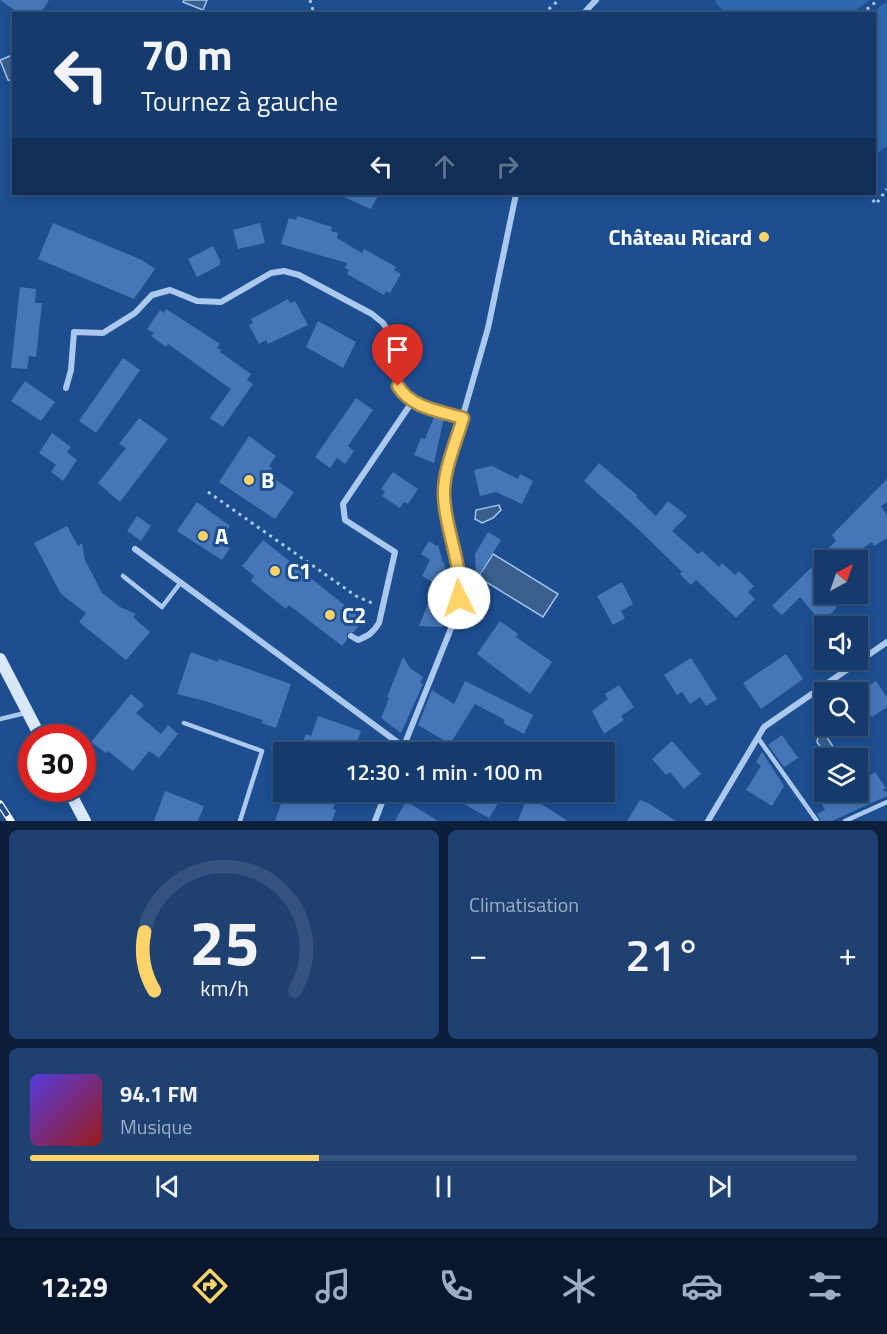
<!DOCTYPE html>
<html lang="fr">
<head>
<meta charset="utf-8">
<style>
	:root { --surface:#153a6c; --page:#1e4172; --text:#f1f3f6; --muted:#9dadc2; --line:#34547f; --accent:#fed36a }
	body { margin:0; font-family:"Titillium Web",sans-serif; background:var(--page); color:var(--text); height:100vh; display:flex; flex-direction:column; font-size:22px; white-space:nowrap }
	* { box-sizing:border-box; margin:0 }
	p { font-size:20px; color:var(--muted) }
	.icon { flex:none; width:33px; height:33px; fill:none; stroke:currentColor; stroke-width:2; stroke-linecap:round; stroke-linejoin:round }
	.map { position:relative; height:821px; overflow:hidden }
	.details { display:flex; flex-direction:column; gap:9px; padding:9px; background:#0c203b; flex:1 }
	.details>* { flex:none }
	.hud { position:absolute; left:12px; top:12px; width:864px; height:183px; border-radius:0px; box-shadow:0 3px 9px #0003,0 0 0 2px var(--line); background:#153a6c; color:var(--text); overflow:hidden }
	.needle { width:39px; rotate:40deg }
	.controls { position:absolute; left:814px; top:550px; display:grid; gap:12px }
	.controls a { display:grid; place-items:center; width:54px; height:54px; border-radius:0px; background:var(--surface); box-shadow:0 3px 9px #0003,0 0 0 2px var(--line); font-size:30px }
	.speed { position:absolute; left:18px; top:724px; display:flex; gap:12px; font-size:30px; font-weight:700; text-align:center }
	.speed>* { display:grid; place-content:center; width:78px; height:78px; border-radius:50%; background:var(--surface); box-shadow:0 3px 9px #0003,0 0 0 2px var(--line); line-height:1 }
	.speed .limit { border:9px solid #d22; background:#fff; color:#111 }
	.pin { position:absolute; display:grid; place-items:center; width:51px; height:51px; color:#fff; margin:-62px -26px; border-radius:50% 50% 50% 0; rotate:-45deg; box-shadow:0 0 6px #0007 }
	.pin .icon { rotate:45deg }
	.me { position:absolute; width:66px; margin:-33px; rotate:356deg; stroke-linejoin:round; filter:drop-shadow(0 0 4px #0008) }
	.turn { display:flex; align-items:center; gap:21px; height:126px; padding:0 30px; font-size:27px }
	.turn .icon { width:78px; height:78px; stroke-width:2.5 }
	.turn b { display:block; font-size:42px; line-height:51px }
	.lanes { display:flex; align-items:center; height:57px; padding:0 30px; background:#0003; justify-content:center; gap:30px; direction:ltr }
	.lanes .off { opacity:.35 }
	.big { font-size:45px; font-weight:600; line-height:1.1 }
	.details .widget { flex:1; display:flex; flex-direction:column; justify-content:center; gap:9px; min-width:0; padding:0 21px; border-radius:9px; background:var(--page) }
	.details .dial { align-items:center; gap:0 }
	.dial svg { height:156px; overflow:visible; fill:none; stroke:var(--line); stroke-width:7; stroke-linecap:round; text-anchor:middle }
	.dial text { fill:var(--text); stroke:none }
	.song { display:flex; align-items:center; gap:18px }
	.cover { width:72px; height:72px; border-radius:9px; background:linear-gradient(135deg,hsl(250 70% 55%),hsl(0 70% 35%)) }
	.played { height:6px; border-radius:3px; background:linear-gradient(90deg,var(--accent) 35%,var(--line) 35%) }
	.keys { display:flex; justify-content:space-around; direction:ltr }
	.heat { display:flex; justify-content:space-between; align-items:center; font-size:33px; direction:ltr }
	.details .tiles { flex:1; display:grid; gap:9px; grid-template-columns:1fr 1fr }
	.widget:last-child { grid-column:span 2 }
	.trip { position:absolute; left:273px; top:742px; width:342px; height:60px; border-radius:0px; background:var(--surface); box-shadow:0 3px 9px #0003,0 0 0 2px var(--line); font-weight:600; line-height:60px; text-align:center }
	.tabs { display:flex; height:96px; justify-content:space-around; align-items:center; background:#08172b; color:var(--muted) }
	.tabs .icon { width:42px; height:42px }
	.tabs .current { color:var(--accent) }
	.tabs b { font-size:27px; color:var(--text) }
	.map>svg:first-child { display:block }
</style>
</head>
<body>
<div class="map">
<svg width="887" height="821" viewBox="0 0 887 821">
	<rect width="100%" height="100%" fill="#1c4e90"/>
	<g fill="#3068ad">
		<path d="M715,0h155l-18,13h-127l-9,-10z"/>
		<path d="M887,1v144l-12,11 -1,-142 -2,-1z"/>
	</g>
	<g fill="#3a5f8e" stroke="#9fc4ef" stroke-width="1.5">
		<path d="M184,0h23l-4,10 -20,-8z"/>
		<path d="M10,56l3,7v18l-5,-1 -8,-20z"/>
		<path d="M499,505l2,5 -8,8 -11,5 -7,-4 1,-9z"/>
		<path d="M493,554l65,40 -15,23 -65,-40z"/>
		<path d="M821,735l5,1 10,15v3l-6,3h-2l-11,-15 1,-5z"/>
	</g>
	<g fill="#4577b7">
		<path d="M0,0h49l-9,14h-20z"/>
		<path d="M337,194h42l-8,15z"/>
		<path d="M297,216l35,11 -1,4 7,2 -1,5 25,15 2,-4 32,18 -2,3 7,4 -11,19 -4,-2 -2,4 -37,-21 2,-4 -4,-2 2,-5 -66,-19 8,-26 7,2z"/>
		<path d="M53,223l89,37 13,9 -21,30 -96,-40z"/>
		<path d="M260,223l5,20 -27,6 -5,-19z"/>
		<path d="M213,246l7,14v5l-23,12 -9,-18z"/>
		<path d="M20,287l16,2 -1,14h7l-6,54 -7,-1 -2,13 -16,-1z"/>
		<path d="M288,299l2,4 5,-2 13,24 -40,19 -2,-4 -7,4 -10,-19 4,-2 -2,-4z"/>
		<path d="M166,309l54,35 -3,4 4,2 -1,2 31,22 -4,6 6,4 -30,43 -13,-9 21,-29 -63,-45 -2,3 -15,-11 3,-3 -7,-4 13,-19 4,3z"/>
		<path d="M318,321l38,21 -13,26 -37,-21z"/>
		<path d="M123,358l17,12 -44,63 -17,-12z"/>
		<path d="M25,381l30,21 -14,19 -30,-20z"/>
		<path d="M356,398l17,12 -25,36 6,5 -9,13 -8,-6 -7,10 -15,-11z"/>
		<path d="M435,415l9,3 -10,45 -20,-8 7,-17 4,1z"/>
		<path d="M139,418l29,21 -48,63 -22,-19 28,-35 -7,-4z"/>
		<path d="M52,433l19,14 -4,5 10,8 -14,21 -12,-9 5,-7 -17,-12z"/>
		<path d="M249,436l27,20 -7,10 3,2 -2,3 5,4 -2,3 21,14 -19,27 -56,-37z"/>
		<path d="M599,463l38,32 -1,2 20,19 12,-15 19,15 -15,15 26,23 4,-3 17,16 3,-4 13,12 4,-4 15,15 -6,6 7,7 -19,19 -40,-38 -5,5 -11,-11 2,-2 -45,-44 -53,-47z"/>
		<path d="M492,466l26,13 2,-5 13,7 -11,23 -26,-12 -16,4 -6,-26z"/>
		<path d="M393,472l25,17 -10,15 -4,-2 -4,6 -18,-12 3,-4 -4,-3z"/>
		<path d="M887,479v23l-6,4 6,9v23l-13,8 -2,-4 -28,19h-19v19l-4,3 4,6v5h3l9,14 -16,14 -21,-25 -18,18 -10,-9 46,-45h-3l21,-20 -4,-6z"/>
		<path d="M197,502l33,24 -11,15 11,7 -8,12 -45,-29z"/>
		<path d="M137,516l14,10 -10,15 -14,-10z"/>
		<path d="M67,526l11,20 4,-3 3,17 17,33 18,14 16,7 -3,3 17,15 -24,28 -47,-38 7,-9 -25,-19 -27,-51z"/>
		<path d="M488,532l13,8 -25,40 -1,-26z"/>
		<path d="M263,540l100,80 -9,12 -7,1v7l-5,6 -53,-41 -3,4 -35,-28 3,-5 -12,-10z"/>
		<path d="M429,541l8,5 1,-2 5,20 1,-3 4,33 -2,25 -4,8 -23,-1 17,-42 -14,-8 8,-16 -9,-6z"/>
		<path d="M622,582l11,22 -12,7 4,7 -12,7 -16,-29z"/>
		<path d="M500,621l18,13 -2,3 36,25 -22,32 -53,-40z"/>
		<path d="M191,652l27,10 1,-3 72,25 -15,44 -14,-5 1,-3 -58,-19 -28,-7z"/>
		<path d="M786,654l17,25 -42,30 -18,-26z"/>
		<path d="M403,657l7,11 13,9 -3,6 3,1 -22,49 -20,-15 8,-20 -2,-1z"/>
		<path d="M691,658l26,41 -11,7 -6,-9 -10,7 -8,-12 -5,3 -13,-20z"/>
		<path d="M465,681l68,34 -9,19 -21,-11 2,-3 -30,-16 -25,40 -32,-19 14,-35 22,14z"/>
		<path d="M876,681l11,16v10l-15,10 -14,-18v-6z"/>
		<path d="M619,685l15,22 -13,9 3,4 -20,14 -12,-23 16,-12 -3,-5z"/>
		<path d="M131,694l13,11 -8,8 25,21 7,-9 10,9 -19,24 -10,-7 -16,20 -25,-20 -2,2 -15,-11z"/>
		<path d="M318,716l43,15 -8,22h-54l7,-19 5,2z"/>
		<path d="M782,735l16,23 -14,9 -16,-22z"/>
		<path d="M672,741l29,33 -17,15 -14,-17 -4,3 -14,-16z"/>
		<path d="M762,752l22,34 -12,20 -26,-16 15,-24 -5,-4z"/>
		<path d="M875,772l11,16 -4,2 5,2v4l-55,25h-11l-4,-7 8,-4 -4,-7 15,-11h22v-9z"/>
		<path d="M165,791l39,15 -6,15h-44z"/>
		<path d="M291,792h48l-6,17 3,1 -4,11h-57l8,-23 5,2z"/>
		<path d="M471,792h34l-16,26 -25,-14z"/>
		<path d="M529,792h19l-7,12 27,17h-50z"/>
		<path d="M640,800l8,3 28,18h-49z"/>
		<path d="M406,801l32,20h-43z"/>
	</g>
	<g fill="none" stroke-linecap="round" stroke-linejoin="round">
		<g stroke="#abc9ee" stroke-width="3" stroke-dasharray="3 4.5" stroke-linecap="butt">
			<path d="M310,0l4,14"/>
			<path d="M543,14l16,-14"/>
			<path d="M861,14l17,-14"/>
			<path d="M868,194l8,10 11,-15"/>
			<path d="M208,492l148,104 16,7"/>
		</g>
		<g stroke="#abc9ee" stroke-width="4.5">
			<path d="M123,576l39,31 19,-25"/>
			<path d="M0,719l25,-6"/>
			<path d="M184,723l78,28 -22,70"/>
			<path d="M758,738l59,83"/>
			<path d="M845,821l42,-19"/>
		</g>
		<g stroke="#abc9ee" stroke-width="6">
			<path d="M583,14l13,-14"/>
			<path d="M66,388l5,-18 3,-38 29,1 32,-20 17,-18 18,-5 27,11 24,1 50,-29 13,-2 15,4 73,39 11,9 6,9 9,54 6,10 8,6 51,16"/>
			<path d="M135,549l269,198"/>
			<path d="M351,636l7,4c10,-4 15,-7 21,-17l16,-71 -50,-32 -2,-16 69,-102"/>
			<path d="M401,753l57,-142 3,-26 -15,-63 -3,-28 6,-30 39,-136 28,-134"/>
			<path d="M375,821l11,-29"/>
			<path d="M708,821l56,-94 123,-85"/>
		</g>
		<g stroke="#d8e7fa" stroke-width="12">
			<path d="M0,659l41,79"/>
			<path d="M68,789l17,32"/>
		</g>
		<defs>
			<path id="rail" d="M0,804l11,17"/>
		</defs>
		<use href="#rail" stroke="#fff" stroke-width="7"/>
		<use href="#rail" stroke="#1c4e90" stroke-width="4.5" stroke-dasharray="14" stroke-linecap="butt"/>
	</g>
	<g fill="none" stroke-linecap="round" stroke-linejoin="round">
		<defs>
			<path id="route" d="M398,386c13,22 42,25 65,32 -7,24 -20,53 -19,78 1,34 19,68 15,102"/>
		</defs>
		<use href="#route" stroke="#a58945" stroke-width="15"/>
		<use href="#route" stroke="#fed36a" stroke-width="10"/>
	</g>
	<g fill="#fed36a" stroke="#1c4e90" stroke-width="2">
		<circle cx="764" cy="237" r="6"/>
		<circle cx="249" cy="480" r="6"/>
		<circle cx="203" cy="536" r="6"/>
		<circle cx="275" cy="571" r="6"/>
		<circle cx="330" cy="615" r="6"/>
	</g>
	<g text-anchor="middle" stroke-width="6" stroke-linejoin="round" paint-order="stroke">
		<g font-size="22" font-weight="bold" fill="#fff" stroke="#1c4e90" text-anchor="start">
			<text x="752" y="245" text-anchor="end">Château Ricard</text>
			<text x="261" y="488">B</text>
			<text x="215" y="544">A</text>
			<text x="287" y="579">C1</text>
			<text x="342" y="623">C2</text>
		</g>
	</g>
</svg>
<div class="controls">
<a><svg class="needle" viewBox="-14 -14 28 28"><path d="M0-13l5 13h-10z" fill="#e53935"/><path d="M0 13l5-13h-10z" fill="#9dadc2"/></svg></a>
<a><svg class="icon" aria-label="sound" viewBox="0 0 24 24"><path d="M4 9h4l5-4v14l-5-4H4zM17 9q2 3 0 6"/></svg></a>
<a><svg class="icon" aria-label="search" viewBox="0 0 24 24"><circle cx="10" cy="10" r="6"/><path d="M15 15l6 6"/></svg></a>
<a><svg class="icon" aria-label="layers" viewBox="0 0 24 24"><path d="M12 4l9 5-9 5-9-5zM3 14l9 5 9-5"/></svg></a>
</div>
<div class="speed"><div class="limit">30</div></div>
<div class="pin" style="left:398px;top:386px;background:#d93025"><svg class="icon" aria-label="arrive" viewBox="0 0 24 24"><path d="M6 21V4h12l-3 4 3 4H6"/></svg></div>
<svg class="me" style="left:459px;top:598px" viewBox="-20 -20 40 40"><circle r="19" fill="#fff"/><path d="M0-13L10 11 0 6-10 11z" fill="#fed36a"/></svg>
<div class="trip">12:30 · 1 min · 100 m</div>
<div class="hud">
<div class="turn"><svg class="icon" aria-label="left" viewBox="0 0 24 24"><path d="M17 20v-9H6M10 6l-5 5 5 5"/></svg><div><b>70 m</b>Tournez à gauche</div></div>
<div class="lanes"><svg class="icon" aria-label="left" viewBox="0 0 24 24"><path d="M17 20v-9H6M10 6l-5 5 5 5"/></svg><svg class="icon off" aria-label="ahead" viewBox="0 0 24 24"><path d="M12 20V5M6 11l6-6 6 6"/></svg><svg class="icon off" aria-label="right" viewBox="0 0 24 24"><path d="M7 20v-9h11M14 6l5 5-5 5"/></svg></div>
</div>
</div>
<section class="details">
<div class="tiles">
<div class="widget dial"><svg viewBox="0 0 100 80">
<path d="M14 69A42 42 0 1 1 86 69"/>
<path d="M14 69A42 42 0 0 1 9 39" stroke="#fed36a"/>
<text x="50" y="56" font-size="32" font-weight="700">25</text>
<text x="50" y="72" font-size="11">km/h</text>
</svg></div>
<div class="widget"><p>Climatisation</p>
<div class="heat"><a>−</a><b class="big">21°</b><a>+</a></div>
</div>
<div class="widget">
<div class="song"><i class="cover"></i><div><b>94.1 FM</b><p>Musique</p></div></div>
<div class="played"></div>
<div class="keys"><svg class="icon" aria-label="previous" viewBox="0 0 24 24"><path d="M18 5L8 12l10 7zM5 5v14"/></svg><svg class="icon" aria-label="pause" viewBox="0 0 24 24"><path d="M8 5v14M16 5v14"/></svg><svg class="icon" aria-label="next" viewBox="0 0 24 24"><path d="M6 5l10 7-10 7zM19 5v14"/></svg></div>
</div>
</div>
</section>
<nav class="tabs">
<b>12:29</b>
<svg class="icon current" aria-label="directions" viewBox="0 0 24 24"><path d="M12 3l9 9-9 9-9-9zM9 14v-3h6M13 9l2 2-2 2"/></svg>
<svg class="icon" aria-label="music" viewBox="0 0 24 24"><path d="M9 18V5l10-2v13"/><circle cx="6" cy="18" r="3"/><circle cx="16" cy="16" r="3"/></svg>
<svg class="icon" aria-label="phone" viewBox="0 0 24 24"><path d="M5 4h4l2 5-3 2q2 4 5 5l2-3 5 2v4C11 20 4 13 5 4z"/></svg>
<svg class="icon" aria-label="climate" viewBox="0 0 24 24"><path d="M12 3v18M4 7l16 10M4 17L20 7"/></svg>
<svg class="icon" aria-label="car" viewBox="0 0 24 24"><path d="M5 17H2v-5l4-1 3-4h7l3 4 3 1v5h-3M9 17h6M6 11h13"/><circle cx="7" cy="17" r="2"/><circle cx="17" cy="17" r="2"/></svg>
<svg class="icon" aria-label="filters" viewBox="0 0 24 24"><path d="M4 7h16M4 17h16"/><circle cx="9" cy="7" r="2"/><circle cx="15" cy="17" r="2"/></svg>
</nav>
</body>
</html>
